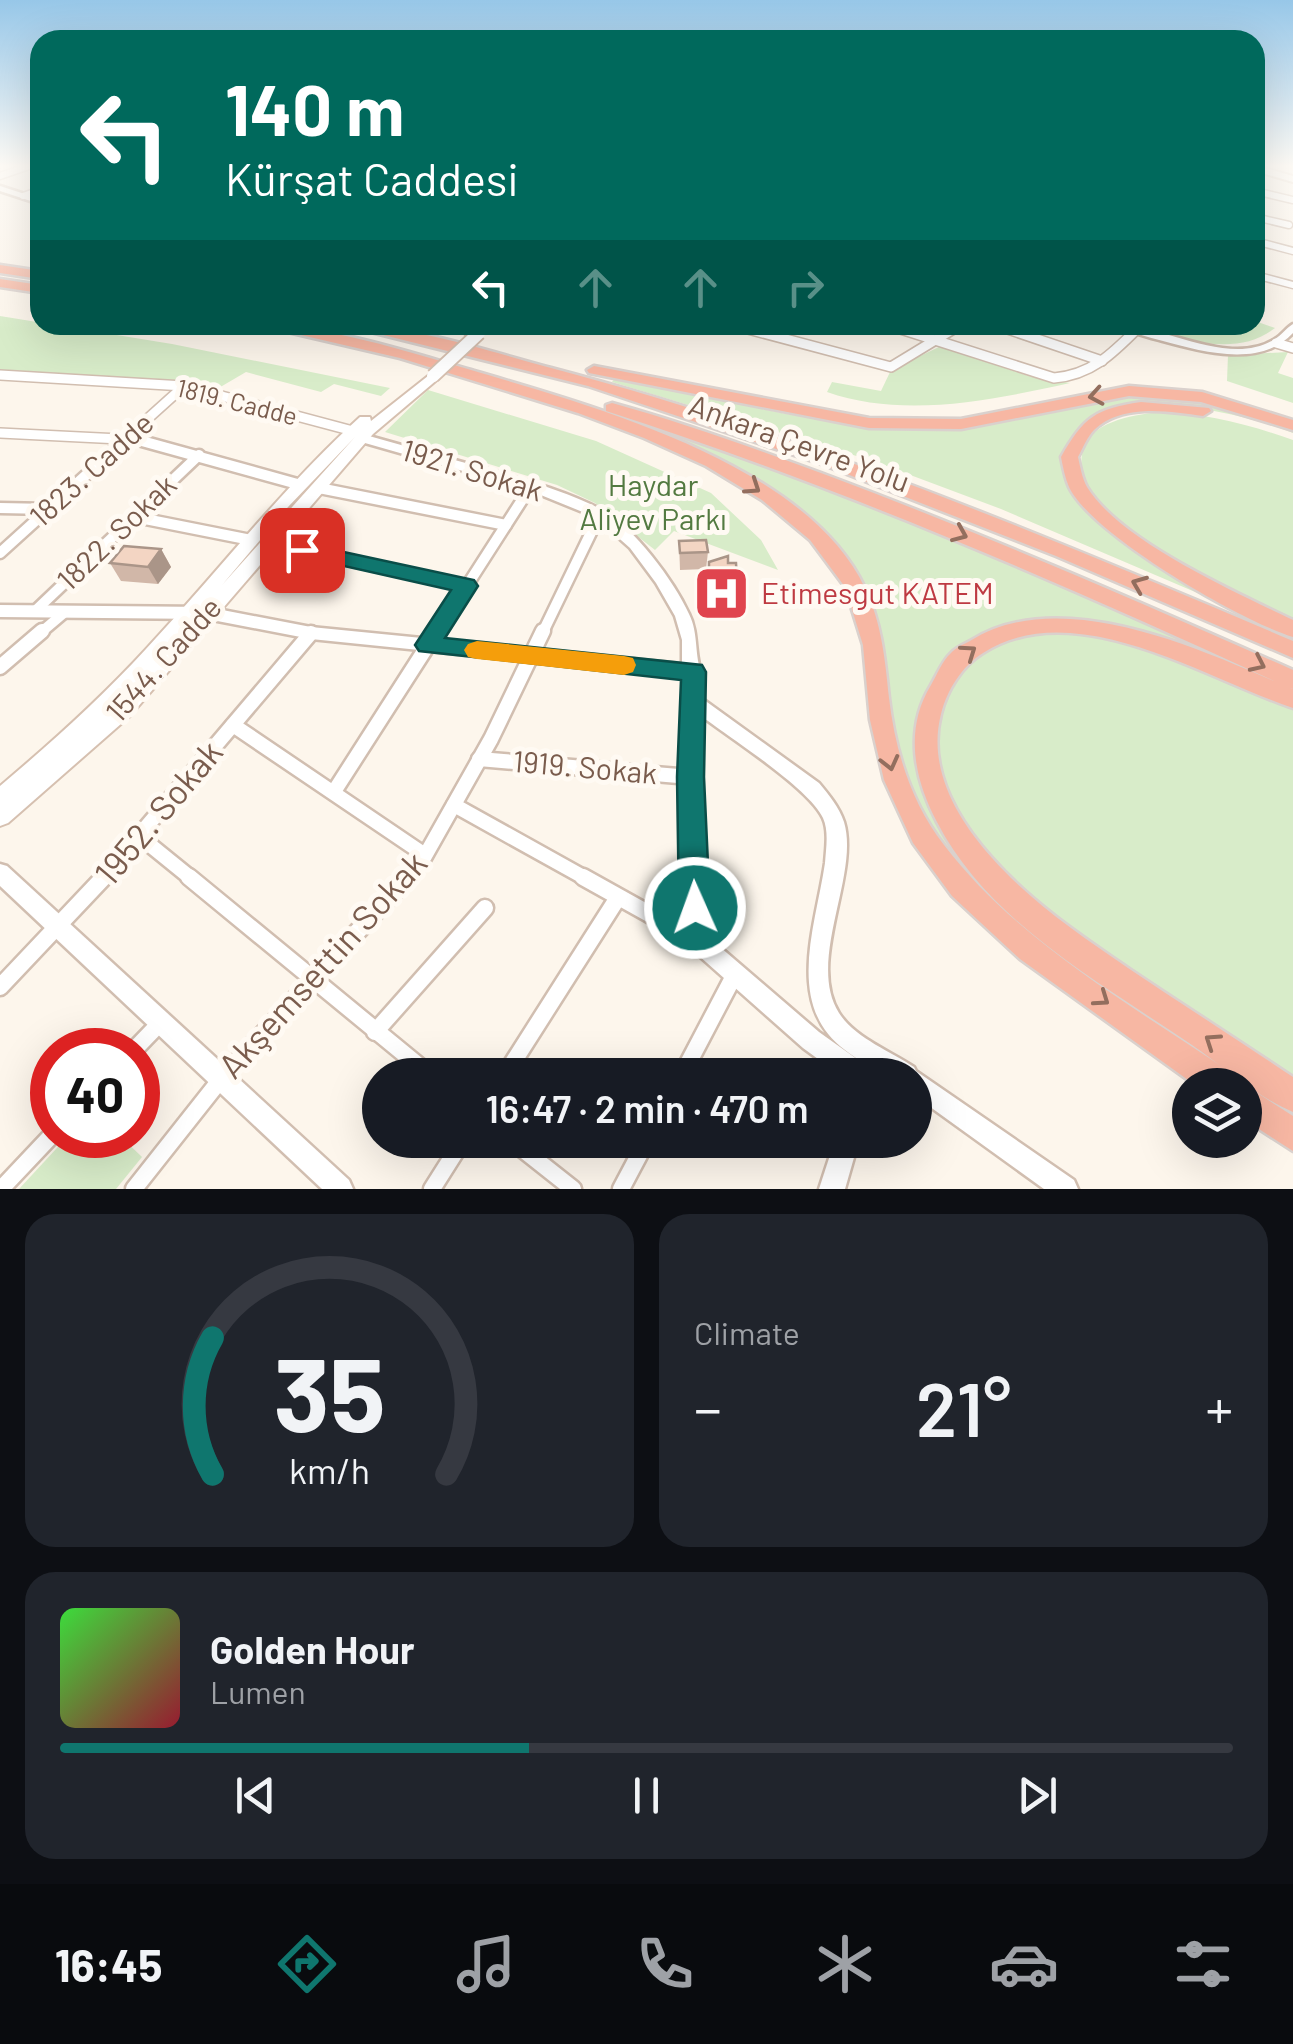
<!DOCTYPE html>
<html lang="en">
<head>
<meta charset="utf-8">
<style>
	:root { --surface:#171b24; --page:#20242c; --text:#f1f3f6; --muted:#9ea1a6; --line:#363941; --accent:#0f766e }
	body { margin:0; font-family:Barlow,sans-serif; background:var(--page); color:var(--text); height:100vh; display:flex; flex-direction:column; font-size:38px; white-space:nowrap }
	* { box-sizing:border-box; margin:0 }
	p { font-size:32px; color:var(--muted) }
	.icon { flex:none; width:55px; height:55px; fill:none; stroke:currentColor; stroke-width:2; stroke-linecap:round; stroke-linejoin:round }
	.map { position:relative; height:1189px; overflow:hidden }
	.details { display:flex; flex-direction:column; gap:25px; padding:25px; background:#0d0f14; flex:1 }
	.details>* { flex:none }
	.guide { position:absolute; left:30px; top:30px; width:1235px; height:305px; border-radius:30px; box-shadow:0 10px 40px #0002; background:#00695c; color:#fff; overflow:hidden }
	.tools { position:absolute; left:1172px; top:1068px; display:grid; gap:20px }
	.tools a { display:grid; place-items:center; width:90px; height:90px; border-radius:50%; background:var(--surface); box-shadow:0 10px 40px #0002; font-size:50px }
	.speed { position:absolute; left:30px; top:1028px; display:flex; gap:20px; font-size:50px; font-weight:700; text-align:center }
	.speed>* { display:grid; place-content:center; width:130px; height:130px; border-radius:50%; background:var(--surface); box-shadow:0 10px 40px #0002; line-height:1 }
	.speed .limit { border:15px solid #d22; background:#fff; color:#111 }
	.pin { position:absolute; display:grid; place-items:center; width:85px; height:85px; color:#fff; margin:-42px; border-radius:20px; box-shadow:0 5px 15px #0006 }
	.me { position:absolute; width:110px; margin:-55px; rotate:358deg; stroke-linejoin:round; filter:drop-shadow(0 0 8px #0008) }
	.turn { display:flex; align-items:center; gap:35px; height:210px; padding:0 30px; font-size:45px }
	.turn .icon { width:130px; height:130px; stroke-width:2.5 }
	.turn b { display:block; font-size:70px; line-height:85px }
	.lanes { display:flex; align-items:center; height:95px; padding:0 30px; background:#0003; justify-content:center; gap:50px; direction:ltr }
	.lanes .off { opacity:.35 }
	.big { font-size:75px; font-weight:600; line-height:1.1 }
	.details .tile { flex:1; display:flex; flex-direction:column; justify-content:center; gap:15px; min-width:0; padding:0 35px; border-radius:30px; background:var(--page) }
	.details .dial { align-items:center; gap:0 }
	.dial svg { height:260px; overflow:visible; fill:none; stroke:var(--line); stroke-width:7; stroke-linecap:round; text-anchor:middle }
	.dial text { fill:var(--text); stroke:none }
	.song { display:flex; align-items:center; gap:30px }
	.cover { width:120px; height:120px; border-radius:15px; background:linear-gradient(135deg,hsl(120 70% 55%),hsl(350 70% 35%)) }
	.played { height:10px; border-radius:5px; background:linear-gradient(90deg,var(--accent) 40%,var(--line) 40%) }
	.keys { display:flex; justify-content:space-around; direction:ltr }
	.heat { display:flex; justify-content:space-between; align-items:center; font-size:55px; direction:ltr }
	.details .tiles { flex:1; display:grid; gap:25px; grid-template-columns:1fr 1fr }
	.tile:last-child { grid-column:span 2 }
	.trip { position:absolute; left:362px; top:1058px; width:570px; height:100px; border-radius:50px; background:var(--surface); box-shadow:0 10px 40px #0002; font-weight:600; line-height:100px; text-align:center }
	.dock { display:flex; height:160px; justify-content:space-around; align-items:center; background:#090b0e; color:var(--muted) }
	.dock .icon { width:70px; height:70px }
	.dock .on { color:var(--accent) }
	.dock b { font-size:45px; color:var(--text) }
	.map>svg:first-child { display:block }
</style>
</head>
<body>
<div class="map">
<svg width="1293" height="1189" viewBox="0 0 1293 1189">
	<rect width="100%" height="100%" fill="#fdf6ec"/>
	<g fill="#d8ecc9">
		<path d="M0,316l172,28 218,44 -9,8 -47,-12 -13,8 -75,-20 -29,17 -60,-10 -157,-7z"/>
		<path d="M1255,321l20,7c-37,29 -87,13 -129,0l4,-3h105z"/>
		<path d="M941,346l87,30 42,7c-77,17 -166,36 -243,9l5,-10 49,9 10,-21z"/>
		<path d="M1288,352l-10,21 15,5v25l-66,-22 1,-26z"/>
		<path d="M616,377c109,22 221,56 333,52 62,-2 118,-26 180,-35 53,-8 113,19 164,32v7c-53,-20 -189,-56 -224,9 -10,19 -5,40 8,57 43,55 120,85 179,119l-255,-109 -128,-48 -261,-79z"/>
		<path d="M428,390l168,51 115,52 50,47 17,30 -104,-39 -19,19 -60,-47 -38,-18 -172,-53z"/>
		<path d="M1158,412c47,1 90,12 135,28v183c-54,-28 -224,-96 -211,-169 6,-33 49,-38 76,-42z"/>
		<path d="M626,416l257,89 315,138 -5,6 -96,-26 -34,-4 -34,4 -42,13 -68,79 41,128 333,259v23l-48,-40h-10l-213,-152 -82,-85 -33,-50 -32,-171 -87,-121 -166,-85z"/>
		<path d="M1088,629l205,73v384c-54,-38 -108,-76 -163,-114 -55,-39 -115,-78 -157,-132 -29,-38 -49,-98 -28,-144 27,-57 88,-63 143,-67z"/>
		<path d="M69,1135h50l23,22 -26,32h-97z"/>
	</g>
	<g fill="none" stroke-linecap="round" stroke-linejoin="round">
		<defs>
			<g id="minor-far4">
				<path d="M0,176l32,-11"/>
				<path d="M1255,191l38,9"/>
				<path d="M23,196l17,-6"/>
				<path d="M1255,217l34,8"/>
				<path d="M1255,241l38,10"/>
				<path d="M1255,275l38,10"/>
			</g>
			<g id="minor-far3">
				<path d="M733,325l158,42 69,-42"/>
				<path d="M888,325l166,53c39,-3 61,-27 87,-53"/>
				<path d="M996,325l106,36"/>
				<path d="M1276,343l17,5"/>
				<path d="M0,375l184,11 169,45"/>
				<path d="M0,433l140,7"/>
				<path d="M124,440l60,-54"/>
			</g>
			<g id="minor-far2">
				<path d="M131,438l170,47"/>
				<path d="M319,488l187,37"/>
				<path d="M0,508l49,1"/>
				<path d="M135,517l116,23"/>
				<path d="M270,543l196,43"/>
				<path d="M0,553l127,-115"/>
				<path d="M35,611l164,-156"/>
				<path d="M39,634l26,-22"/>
				<path d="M436,634l95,-148"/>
				<path d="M542,634l58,-120"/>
			</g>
			<g id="minor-far1">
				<path d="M0,667l42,-36"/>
				<path d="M233,725l192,130"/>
				<path d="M479,759l211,18"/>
				<path d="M335,790l102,-159"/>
				<path d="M454,805l133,74"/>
				<path d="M139,836l53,43"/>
				<path d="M102,879l209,-246"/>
				<path d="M406,879l15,-16 70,-124 52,-108"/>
			</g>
			<g id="minor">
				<path d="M189,877l241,198"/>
				<path d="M583,877l113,63"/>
				<path d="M0,987l104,-110"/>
				<path d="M375,1032l110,-124"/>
				<path d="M134,1050l27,-28"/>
				<path d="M505,1075l112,-176"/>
				<path d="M682,1075l53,-101"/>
				<path d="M511,1140l62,49"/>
				<path d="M1,1189l51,-54"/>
				<path d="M134,1189l87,-110 187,-202"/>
				<path d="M432,1189l31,-49"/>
				<path d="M621,1189l26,-49"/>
			</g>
			<g id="tertiary">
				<path d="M0,186l40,13v5l-40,-13z"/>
				<path d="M1293,324v9c-32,35 -90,19 -130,8 -15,-4 -32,-8 -45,-16 46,0 112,43 157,14 7,-4 11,-11 18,-15z"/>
				<path d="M362,434c39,11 78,22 118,33 41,12 84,23 122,43 32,17 72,71 87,104 10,19 5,45 13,58l-3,5 1,20 119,86c10,12 20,24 25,39 16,53 -38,139 -5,191 16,25 51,38 75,54l2,4 158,109 4,9h-34l-129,-93v-21c-9,0 -22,2 -31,-1 -13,-4 -28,-16 -39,-24 -61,-45 -29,-125 -20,-187 1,-14 4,-32 -2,-45 -14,-30 -93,-80 -123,-103l6,220 113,97 49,35 4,8h-32l-37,-27 -114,-101 -3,-7 -3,-263 -372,-38 -104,-20 -207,-2v-12l207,2 104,20 371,37v-24l-7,-24 -19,-33 -26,-35 -35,-31 -69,-28 -168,-48v-6z"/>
				<path d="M0,864l7,2 342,314 4,9h-31l-322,-303z"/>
				<path d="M835,1140h24l-14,49h-26z"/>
			</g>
			<g id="secondary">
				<path d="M1255,165l38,11v6l-38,-11z"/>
				<path d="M467,325h13l-13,10 -6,-4z"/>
				<path d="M433,372l5,1v6l-65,55 -243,282 -122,107 -8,3v-40c51,-43 101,-88 146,-137 72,-77 136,-161 214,-232h10l1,4zM355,437l-133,148 66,-78z"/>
			</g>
			<g id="motorway">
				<path d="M0,265l40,6v8l-40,-6z"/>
				<path d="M0,279l40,6v8l-40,-6z"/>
				<path d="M258,325c69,0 147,26 213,45 122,36 336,94 394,218 17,36 20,72 24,110 6,52 22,105 55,147 75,98 189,161 289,229l5,11h-43l-175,-126 -68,-63 -39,-53 -29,-63 -14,-60 -7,-75 -18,-58 -35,-47 -48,-40 -56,-34 -62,-28 -66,-25 -178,-55z"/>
				<path d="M343,325c69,0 141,25 208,43 255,67 500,170 742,273v17l-237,-102 -232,-91 -236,-79z"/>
				<path d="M594,366l275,52 92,1 168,-33 73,6 91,28v10l-92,-28 -72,-6 -168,33 -92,-1 -280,-55 -2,-3z"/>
				<path d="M1141,402l68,6 2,3 -8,5c-34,-5 -81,-13 -109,14 -7,7 -11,18 -16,27 2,9 4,21 9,30 33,54 148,105 206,133v17c-52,-16 -201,-102 -224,-150 -4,-9 -6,-20 -8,-30 23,-40 34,-48 80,-55z"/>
				<path d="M612,403c73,20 146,47 217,73 157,59 311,126 464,194v19l-5,-2 5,2v19c-89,-30 -219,-114 -310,-55 -21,13 -36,37 -42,61 -14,54 16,105 51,144 39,44 88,77 136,110 55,37 110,72 165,109v35c-36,-15 -69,-45 -101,-67 -91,-62 -203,-122 -255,-223 -23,-43 -33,-93 -6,-137 6,-10 11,-24 20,-32 4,-5 13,-9 19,-12 86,-55 219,3 304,40 -219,-101 -438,-196 -668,-270v-6z"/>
				<path d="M1245,1085l48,31v35l-48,-31z"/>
			</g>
		</defs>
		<use href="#minor-far4" stroke="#d1beb0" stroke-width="9"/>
		<use href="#minor-far3" stroke="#d1beb0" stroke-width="12"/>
		<use href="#minor-far2" stroke="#d1beb0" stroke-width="15"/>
		<use href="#minor-far1" stroke="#d1beb0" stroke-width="19"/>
		<use href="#minor" stroke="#d1beb0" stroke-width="21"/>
		<use href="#tertiary" stroke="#d1beb0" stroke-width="5"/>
		<use href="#secondary" stroke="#d6c0b0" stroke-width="4"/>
		<use href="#motorway" stroke="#dad1cd" stroke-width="5"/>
		<use href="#minor-far4" stroke="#fff" stroke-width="6"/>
		<use href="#minor-far3" stroke="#fff" stroke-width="9"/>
		<use href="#minor-far2" stroke="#fff" stroke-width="10"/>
		<use href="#minor-far1" stroke="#fff" stroke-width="14"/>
		<use href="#minor" stroke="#fff" stroke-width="16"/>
		<use href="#tertiary" fill="#fff" fill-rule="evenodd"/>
		<use href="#secondary" fill="#fff" fill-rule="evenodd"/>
		<use href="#motorway" fill="#f7b7a3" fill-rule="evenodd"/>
		<defs>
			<path id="secondary-bridge" d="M433,376l46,-43"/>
		</defs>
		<use href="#secondary-bridge" stroke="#d6c0b0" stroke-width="16" stroke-linecap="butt"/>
		<use href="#secondary-bridge" stroke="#fff" stroke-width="12"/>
	</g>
	<g fill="#d1b7a8">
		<path d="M679,541l29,11 -2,17 -26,1z"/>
		<path d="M161,549l10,18 -13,17 -37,-3 -11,-18z"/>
		<path d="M709,562l29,37 -2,13h-4l-1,5h-8l-1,-5h-14z"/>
	</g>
	<path fill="#aa9588" d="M161,549l10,18 -13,17 -10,-17z"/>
	<g fill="#f3d5c3" stroke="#aa9588" stroke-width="2.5">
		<path d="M706,540l2,12 -28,1 -1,-12z"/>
		<path d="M124,546l37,3 -13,18 -38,-4z"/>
		<path d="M728,556v7h8l2,36 -6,-1v6l-8,-1 -1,-4h-14v-37z"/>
	</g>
	<defs><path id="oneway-chevron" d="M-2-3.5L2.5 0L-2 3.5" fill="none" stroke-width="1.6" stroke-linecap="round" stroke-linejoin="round" transform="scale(2.5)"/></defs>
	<g stroke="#936e5e">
		<use href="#oneway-chevron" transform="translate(1096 396) rotate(170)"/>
		<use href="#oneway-chevron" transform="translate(753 487) rotate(34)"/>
		<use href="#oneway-chevron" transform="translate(960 534) rotate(23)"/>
		<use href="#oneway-chevron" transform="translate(1139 584) rotate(-158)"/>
		<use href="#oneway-chevron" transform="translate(969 652) rotate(-35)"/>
		<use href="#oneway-chevron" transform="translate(1258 664) rotate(25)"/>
		<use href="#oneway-chevron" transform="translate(890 763) rotate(76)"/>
		<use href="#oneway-chevron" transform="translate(1102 999) rotate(35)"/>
		<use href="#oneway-chevron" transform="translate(1212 1041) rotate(-146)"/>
	</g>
	<linearGradient id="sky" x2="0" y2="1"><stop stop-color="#97c7e8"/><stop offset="0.5" stop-color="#fefbf6"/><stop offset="1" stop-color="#fefbf6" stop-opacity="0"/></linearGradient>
	<rect width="1293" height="332" fill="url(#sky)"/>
	<path fill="#0f766e" stroke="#0a4d48" stroke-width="2.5" d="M302,543l172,37 4,6 -33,52 257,27 4,7 -2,105 6,131 -4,10 -11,5 -11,-5 -5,-10 -2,-131 4,-97 -262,-29 -4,-6 36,-55 -156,-35 -3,-5 3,-5z"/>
	<path fill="#f59e0b" d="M477,641l147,15 9,2 3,7 -3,7 -9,3 -147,-16 -9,-2 -4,-7 4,-6z"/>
	<defs>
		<symbol id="hospital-square" viewBox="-11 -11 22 22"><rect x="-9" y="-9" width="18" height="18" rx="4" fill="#e0444e" stroke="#fffaf3"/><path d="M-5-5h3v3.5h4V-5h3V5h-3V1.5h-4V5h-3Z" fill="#fff"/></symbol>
	</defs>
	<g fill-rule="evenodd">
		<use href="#hospital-square" x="690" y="562" width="63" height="63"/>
	</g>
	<g text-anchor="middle" stroke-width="10" stroke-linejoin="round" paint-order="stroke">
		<g font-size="25" fill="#7a5c4d" stroke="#fffaf3">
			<text transform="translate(237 402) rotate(14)" y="9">1819. Cadde</text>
		</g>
		<g font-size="30" fill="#7a5c4d" stroke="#fffaf3">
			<text transform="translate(799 444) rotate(20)" y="10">Ankara Çevre Yolu</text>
			<text transform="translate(92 470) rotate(-42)" y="10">1823. Cadde</text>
			<text transform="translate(472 471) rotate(17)" y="10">1921. Sokak</text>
			<text transform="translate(117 533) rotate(-44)" y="10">1822. Sokak</text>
			<text transform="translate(164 660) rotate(-48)" y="10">1544. Cadde</text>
			<text transform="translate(585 768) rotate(5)" y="10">1919. Sokak</text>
		</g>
		<g font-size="30" fill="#537a41" stroke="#fffaf3">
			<text x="653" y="496">Haydar<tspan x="653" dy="34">Aliyev Parkı</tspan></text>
		</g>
		<g font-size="30" fill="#be3a42" stroke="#fffaf3" text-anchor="start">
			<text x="761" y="604">Etimesgut KATEM</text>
		</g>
		<g font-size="35" fill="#7a5c4d" stroke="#fffaf3">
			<text transform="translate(159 813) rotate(-50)" y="12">1952. Sokak</text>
			<text transform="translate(323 965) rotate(-48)" y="12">Akşemsettin Sokak</text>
		</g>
	</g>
</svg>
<div class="tools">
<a><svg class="icon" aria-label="layers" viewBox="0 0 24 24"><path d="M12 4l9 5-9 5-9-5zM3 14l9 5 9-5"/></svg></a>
</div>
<div class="speed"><div class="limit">40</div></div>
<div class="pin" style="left:302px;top:550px;background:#d93025"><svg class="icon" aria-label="arrive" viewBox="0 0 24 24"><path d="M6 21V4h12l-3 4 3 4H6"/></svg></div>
<svg class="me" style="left:695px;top:908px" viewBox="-20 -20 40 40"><circle r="17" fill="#0f766e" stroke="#fff" stroke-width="3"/><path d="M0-11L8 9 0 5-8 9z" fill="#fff"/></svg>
<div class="trip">16:47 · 2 min · 470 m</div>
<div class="guide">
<div class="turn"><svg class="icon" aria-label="left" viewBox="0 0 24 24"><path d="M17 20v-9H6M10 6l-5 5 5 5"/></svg><div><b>140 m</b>Kürşat Caddesi</div></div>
<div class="lanes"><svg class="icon" aria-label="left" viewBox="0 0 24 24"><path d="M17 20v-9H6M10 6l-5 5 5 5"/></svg><svg class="icon off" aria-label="ahead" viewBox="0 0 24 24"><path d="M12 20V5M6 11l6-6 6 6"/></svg><svg class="icon off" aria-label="ahead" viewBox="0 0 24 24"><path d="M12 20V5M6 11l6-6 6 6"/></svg><svg class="icon off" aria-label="right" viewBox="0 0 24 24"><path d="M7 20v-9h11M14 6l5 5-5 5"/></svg></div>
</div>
</div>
<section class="details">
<div class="tiles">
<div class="tile dial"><svg viewBox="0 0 100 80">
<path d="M14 69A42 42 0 1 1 86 69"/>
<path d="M14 69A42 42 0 0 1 14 27" stroke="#0f766e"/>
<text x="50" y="56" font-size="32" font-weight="700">35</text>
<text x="50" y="72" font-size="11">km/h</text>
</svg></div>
<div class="tile"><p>Climate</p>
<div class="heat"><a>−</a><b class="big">21°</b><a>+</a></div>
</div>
<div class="tile">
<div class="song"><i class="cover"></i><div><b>Golden Hour</b><p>Lumen</p></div></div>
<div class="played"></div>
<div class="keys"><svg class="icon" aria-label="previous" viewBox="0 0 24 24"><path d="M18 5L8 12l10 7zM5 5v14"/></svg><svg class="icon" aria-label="pause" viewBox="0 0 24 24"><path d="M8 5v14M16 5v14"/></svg><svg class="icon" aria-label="next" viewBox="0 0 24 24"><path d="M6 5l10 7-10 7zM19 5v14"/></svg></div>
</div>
</div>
</section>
<nav class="dock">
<b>16:45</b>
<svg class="icon on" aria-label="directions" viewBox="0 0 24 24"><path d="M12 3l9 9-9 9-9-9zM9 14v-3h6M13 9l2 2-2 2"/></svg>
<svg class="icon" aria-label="music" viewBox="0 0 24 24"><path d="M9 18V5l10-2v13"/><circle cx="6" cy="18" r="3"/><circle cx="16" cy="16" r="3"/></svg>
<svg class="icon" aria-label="phone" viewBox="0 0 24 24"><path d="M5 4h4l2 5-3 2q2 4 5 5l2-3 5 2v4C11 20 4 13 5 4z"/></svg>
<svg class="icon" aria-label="climate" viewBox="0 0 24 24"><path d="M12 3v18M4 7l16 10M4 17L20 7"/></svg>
<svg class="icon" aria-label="car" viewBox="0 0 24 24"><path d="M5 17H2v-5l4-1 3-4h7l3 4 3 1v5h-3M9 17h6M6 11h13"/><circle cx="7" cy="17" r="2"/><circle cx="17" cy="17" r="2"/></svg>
<svg class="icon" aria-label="filters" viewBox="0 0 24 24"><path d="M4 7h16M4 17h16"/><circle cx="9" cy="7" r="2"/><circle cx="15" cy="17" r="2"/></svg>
</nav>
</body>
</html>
